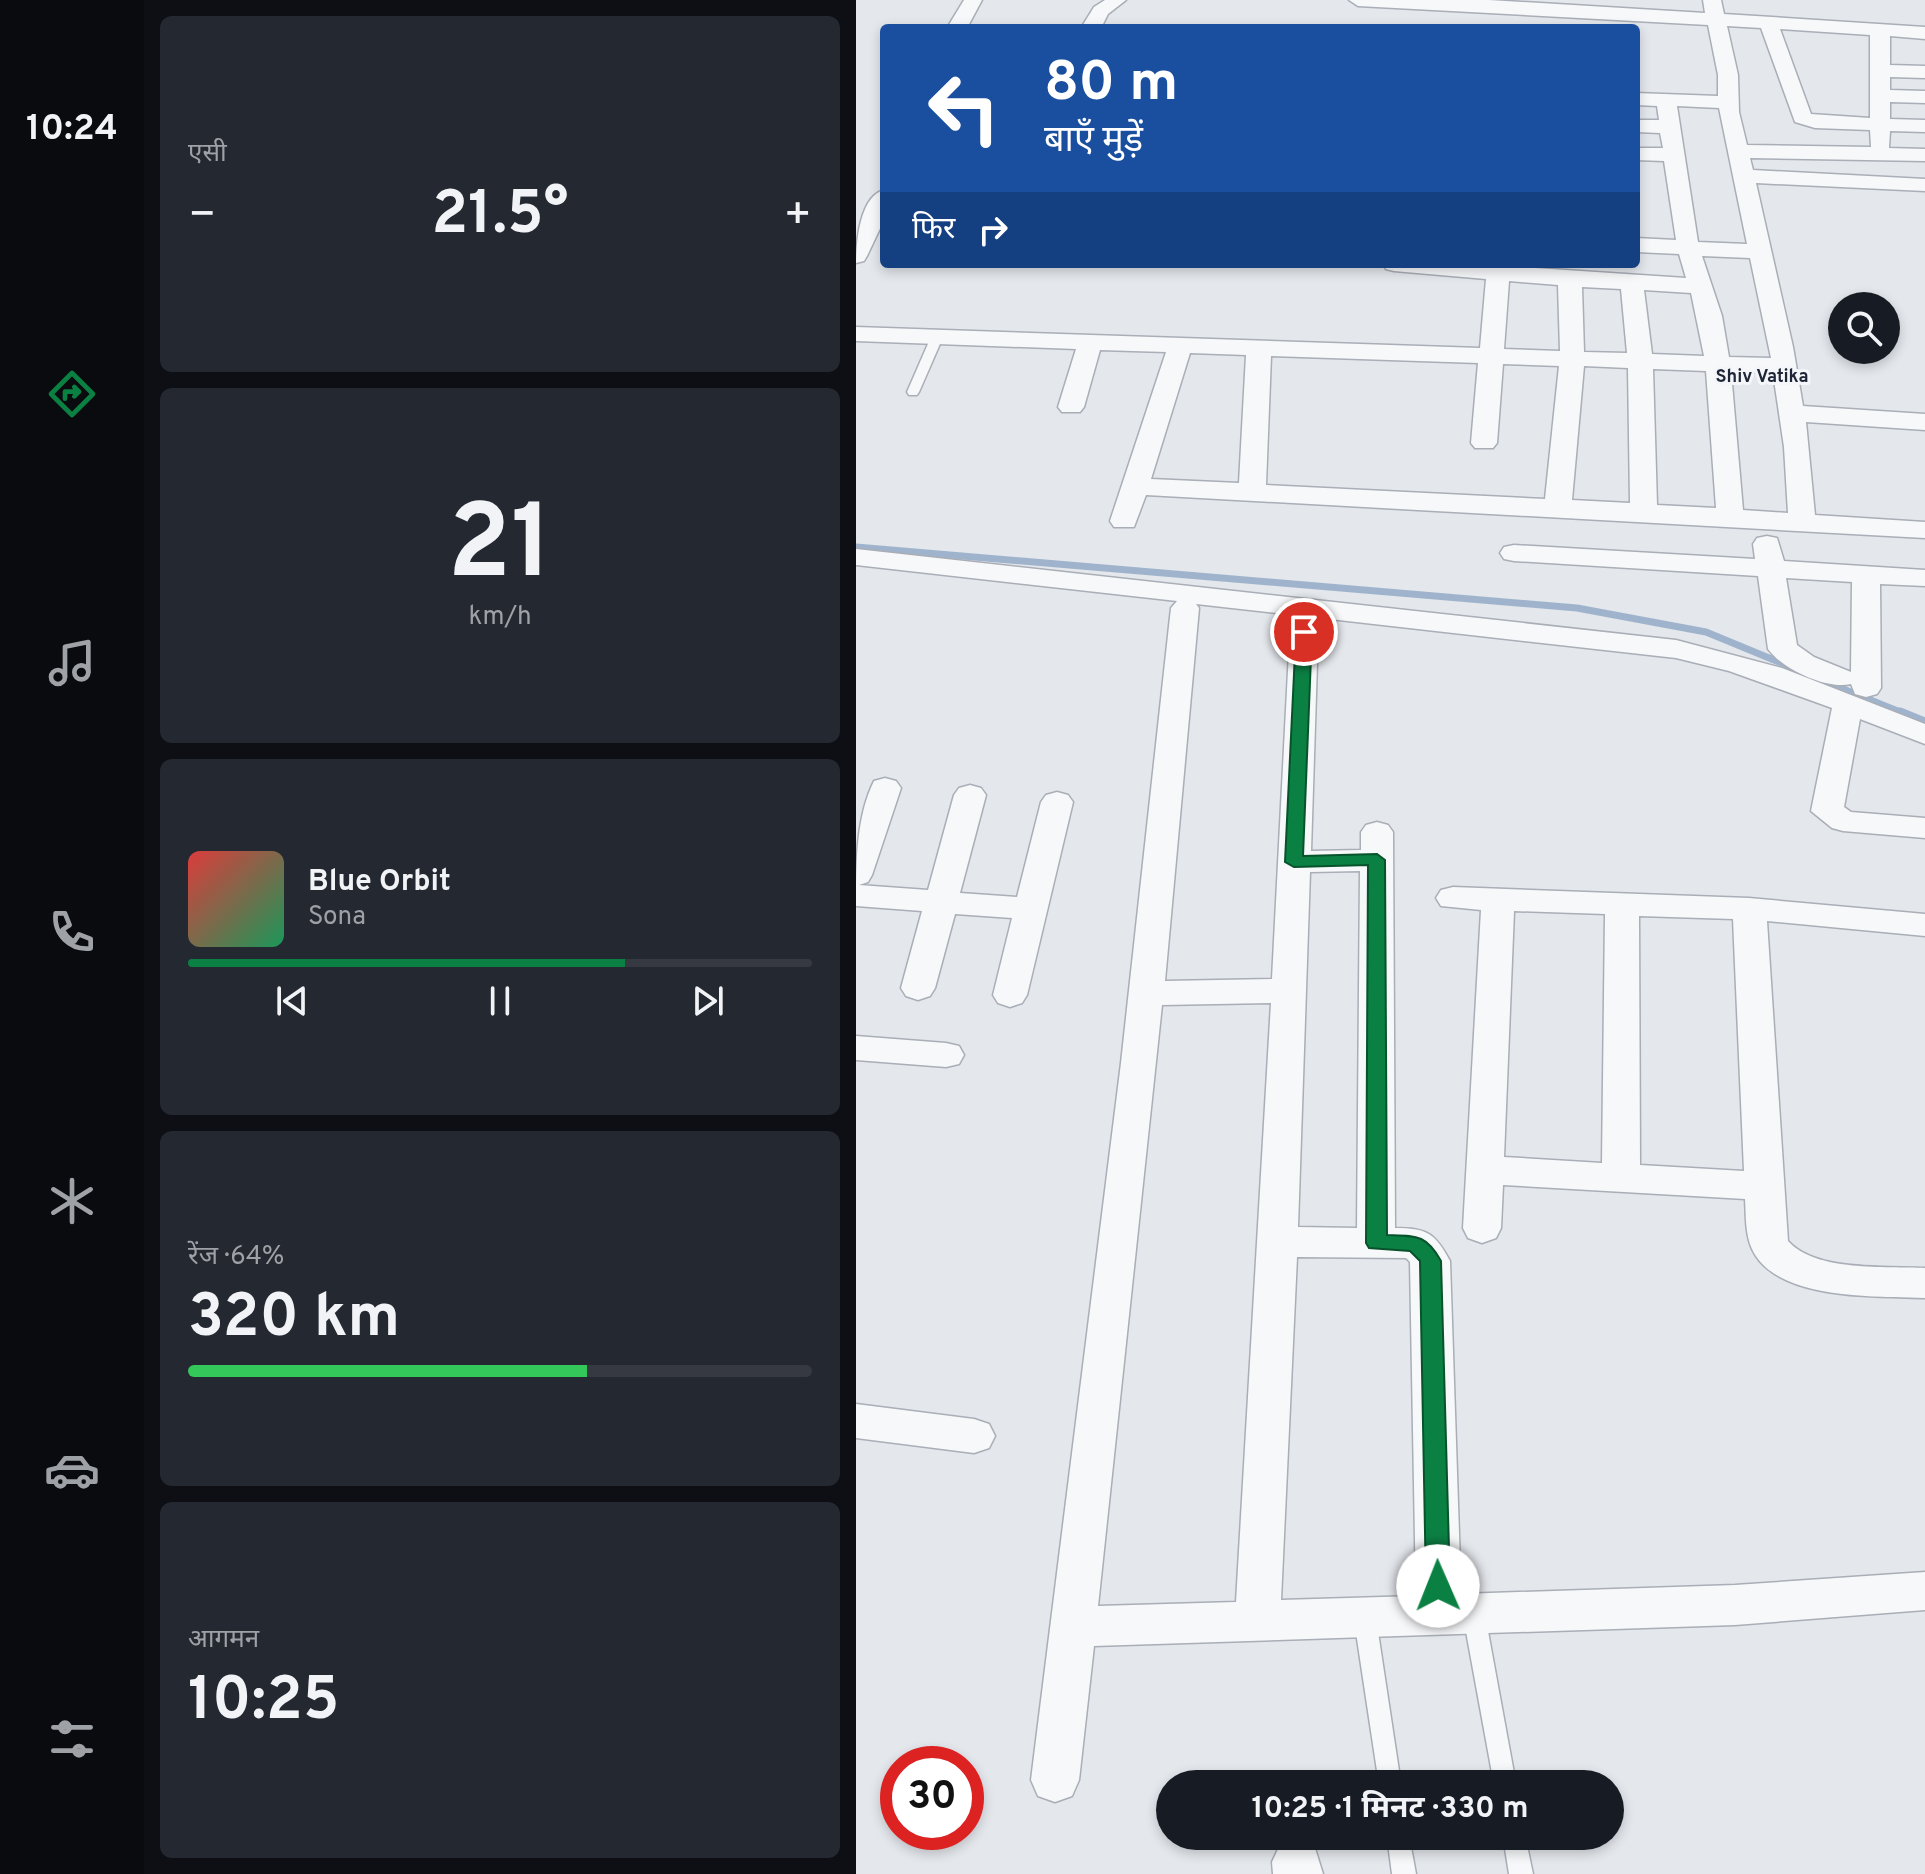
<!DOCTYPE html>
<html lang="hi">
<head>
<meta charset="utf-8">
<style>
	:root { --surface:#171b24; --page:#242831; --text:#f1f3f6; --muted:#9ea1a6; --line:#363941; --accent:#0b8043 }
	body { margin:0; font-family:Overpass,"Noto Sans Devanagari",sans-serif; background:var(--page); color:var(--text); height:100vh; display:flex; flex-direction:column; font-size:30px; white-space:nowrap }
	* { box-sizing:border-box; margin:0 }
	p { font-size:26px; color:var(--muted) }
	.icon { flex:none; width:44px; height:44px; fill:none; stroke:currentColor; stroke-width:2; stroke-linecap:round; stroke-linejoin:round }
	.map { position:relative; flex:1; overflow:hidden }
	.drawer { display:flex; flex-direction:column; gap:16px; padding:16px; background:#0d0f14; width:712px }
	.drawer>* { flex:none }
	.guide { position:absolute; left:24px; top:24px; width:760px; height:244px; border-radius:8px; box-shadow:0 4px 12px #0003; background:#1a4fa0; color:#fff; overflow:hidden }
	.fabs { position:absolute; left:972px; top:292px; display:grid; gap:16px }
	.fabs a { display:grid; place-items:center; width:72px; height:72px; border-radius:50%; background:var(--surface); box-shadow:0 4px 12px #0003; font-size:40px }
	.speed { position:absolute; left:24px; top:1746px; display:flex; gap:16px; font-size:40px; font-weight:700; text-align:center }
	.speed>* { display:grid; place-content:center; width:104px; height:104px; border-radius:50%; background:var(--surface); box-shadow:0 4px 12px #0003; line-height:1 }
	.speed .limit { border:12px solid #d22; background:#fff; color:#111 }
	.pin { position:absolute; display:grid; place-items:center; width:68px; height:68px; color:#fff; margin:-34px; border:4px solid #fff; border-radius:50%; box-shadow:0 2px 8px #0007 }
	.me { position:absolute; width:88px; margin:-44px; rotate:359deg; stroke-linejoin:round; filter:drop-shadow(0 0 6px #0008) }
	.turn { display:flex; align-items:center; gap:28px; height:168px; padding:0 32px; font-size:36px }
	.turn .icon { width:104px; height:104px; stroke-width:2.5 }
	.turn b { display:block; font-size:56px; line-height:68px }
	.then { display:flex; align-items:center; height:76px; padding:0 32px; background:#0003; gap:16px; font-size:30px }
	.big { font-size:60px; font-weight:700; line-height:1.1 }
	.drawer .widget { flex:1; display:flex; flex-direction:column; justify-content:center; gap:12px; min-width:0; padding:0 28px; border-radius:12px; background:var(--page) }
	.drawer .dial { align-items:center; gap:0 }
	.dial b { font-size:104px; line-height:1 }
	.song { display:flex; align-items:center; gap:24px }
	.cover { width:96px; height:96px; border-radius:12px; background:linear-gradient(135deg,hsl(0 70% 55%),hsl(150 70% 35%)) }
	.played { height:8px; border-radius:4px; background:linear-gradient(90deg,var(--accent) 70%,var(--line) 70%) }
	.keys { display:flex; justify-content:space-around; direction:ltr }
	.heat { display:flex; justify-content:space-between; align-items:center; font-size:44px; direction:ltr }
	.charge { height:12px; border-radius:6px; background:linear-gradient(90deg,#34c759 64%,var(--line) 0) }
	.trip { position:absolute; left:300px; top:1770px; width:468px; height:80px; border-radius:40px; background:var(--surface); box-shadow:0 4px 12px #0003; font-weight:700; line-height:80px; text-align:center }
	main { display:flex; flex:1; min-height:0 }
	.tab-bar { display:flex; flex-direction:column; width:144px; justify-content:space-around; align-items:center; background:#090b0e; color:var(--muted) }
	.tab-bar .icon { width:56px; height:56px }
	.tab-bar .selected { color:var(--accent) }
	.tab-bar b { font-size:36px; color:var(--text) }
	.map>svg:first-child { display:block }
</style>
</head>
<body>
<main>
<nav class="tab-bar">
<b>10:24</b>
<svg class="icon selected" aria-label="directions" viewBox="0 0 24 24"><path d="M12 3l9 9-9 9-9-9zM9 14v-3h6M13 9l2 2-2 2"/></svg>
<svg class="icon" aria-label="music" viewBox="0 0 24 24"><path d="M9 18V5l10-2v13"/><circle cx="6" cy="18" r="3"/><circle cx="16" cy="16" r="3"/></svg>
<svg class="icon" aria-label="phone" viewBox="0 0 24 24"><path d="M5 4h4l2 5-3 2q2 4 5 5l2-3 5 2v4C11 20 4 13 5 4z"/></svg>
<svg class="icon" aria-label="climate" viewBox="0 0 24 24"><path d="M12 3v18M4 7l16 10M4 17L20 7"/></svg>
<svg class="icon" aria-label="car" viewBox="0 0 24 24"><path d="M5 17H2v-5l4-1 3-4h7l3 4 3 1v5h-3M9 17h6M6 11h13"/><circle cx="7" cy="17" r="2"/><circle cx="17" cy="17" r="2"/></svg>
<svg class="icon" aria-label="filters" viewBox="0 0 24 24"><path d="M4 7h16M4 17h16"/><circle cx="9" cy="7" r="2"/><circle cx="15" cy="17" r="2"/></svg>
</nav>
<section class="drawer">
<div class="widget"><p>एसी</p>
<div class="heat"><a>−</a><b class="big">21.5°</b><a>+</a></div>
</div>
<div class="widget dial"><b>21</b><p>km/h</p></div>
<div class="widget">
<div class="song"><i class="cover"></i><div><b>Blue Orbit</b><p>Sona</p></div></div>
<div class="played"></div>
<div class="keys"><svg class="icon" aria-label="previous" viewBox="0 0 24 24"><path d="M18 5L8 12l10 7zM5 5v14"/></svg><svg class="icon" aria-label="pause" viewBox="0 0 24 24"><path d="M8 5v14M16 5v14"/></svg><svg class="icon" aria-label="next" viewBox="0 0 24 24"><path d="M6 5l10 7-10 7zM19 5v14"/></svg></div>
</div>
<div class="widget"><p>रेंज · 64%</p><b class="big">320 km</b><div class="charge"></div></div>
<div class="widget"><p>आगमन</p><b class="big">10:25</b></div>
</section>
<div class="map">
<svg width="1069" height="1874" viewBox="0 0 1069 1874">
	<rect width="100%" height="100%" fill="#e4e7ec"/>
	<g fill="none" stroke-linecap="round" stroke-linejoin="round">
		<g stroke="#9fb4cc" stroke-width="7">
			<path d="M0,547l721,61 129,24 90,37"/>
			<path d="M965,680l84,34"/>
		</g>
		<path stroke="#9fb4cc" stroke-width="9" d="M1044,712l25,10"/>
		<defs>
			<g id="lane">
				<path d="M81,334l6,3 -24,55 -2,3h-8l-2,-3 24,-55z"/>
				<path d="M618,1606l8,2 3,7 31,169h-22l-31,-169 3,-7z"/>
				<path d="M509,1610l8,2 3,7 25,165h-22l-25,-165 3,-7z"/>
				<path d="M531,1836h22l7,38h-24z"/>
				<path d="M647,1836h22l8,38h-24z"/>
			</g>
			<g id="street">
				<path d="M108,0h18l-15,28h-20z"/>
				<path d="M249,0h21l-18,14 -7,14h-20l13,-21z"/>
				<path d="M493,0h140l216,13 -2,-13h18l3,14 201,13v12l-35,-3v29l35,1v12l-35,-1v13l35,1v12l-35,-1v17l35,1v12l-35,-1 -1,17 36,1v12l-175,-3 3,12 172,9v12l-169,-8 37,164 10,59 122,8v16l-119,-8 9,93 110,7v16l-779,-43 -12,32h-20l-4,-6 56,-169 -66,-2 -16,57 -4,5h-18l-4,-5 18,-58 -220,-8v-14l624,21 6,-69 -92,-8 -8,-2 -3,-5h93l210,14 -7,-24 -43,-2v-14l40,2 -12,-79 -28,-1v-12h27l-3,-15 -24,-1v-12h23l-2,-14 -21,-1v-12l82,3v-21l-10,-50 -350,-19zM871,26l34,2 34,94 20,6 55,2 1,17 -124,-2 -8,-33 -1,-37zM924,29l90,6v83l-59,-4zM821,106l42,2 28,136 -49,-2zM846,256l48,2 21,100 -42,-1 -7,-41zM653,281l49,4 2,66 -56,-2zM726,287l39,2 6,64 -43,-1zM788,290l47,3 13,63 -52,-2zM334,353l56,2 -7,128 -88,-4zM415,356l207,7 -7,80 4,5h18l4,-5 6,-79 56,2 -14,133 -279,-14zM728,366l44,2 2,135 -58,-3zM797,369l53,2 10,137 -59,-3zM875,372l42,1 11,74 4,66 -45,-3z"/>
				<path d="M28,190v30l-17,36 -3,5 -8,2c0,-21 4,-67 28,-73z"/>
				<path d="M911,536l10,2 7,23 141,9v16l-45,-2 1,104 -4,6 -11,3 -11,-3 -4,-10c-24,6 -69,-15 -83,-35l-10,-73 -244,-15 -10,-2 -4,-6 4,-6 10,-2 241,14 -2,-15 4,-6zM930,578l66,4 -1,90 -37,-15 -17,-12z"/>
				<path d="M0,549l820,91 106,28 143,56v20l-65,-25 -16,88 7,5 74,6v20l-82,-7 -11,-3 -21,-17 21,-103 -103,-37 -53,-13 -480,-54 3,4 -34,373 107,-2 18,-347 4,-6 10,-3 10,3 4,6 -7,219 50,-1v-18l5,-7 11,-3 11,3 5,7 2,396c32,0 40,5 55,33l11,333 274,-9 190,-13v38l-190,15 -641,21 -15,134 -7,16 -17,6 -17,-6 -7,-16 90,-717 50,-455 6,-7 -321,-36zM504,871l-3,357 -59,-1 12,-355zM415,1003l-35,599 -138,4 64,-601zM441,1257l109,1 4,4 6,334 -135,4z"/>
				<path d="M29,778l11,3 5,7 -29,87 -4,7 -9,3 69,5 26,-95 5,-7 11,-3 11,3 5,7 -26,98 57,4 24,-95 5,-7 11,-3 11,3 5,7 -46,193 -5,8 -12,4 -12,-4 -5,-8 19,-77 -57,-4 -20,74 -5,8 -12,4 -12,-4 -5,-8 21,-77 -66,-5c0,-42 0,-89 18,-125z"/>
				<path d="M597,887l296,11 176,16v22l-158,-15 21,320c28,31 98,25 137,27v30c-49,-2 -149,3 -173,-49 -7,-15 -6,-34 -7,-50l-242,-14 -2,43 -5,10 -14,5 -14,-5 -5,-10 18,-318 -40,-4 -5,-8 5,-8zM658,911l91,3 -3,249 -98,-6zM783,916l94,3 11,252 -104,-6z"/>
				<path d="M0,1036l90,7 13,3 5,9 -5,9 -13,3 -90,-7z"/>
				<path d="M0,1404l118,15 15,5 6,12 -6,12 -15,5 -118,-15z"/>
				<path d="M441,1839l17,6 9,29h-50l-1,-12 8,-17z"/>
			</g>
		</defs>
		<use href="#lane" stroke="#a9aeb7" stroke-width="3"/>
		<use href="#street" stroke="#a9aeb7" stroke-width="3"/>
		<use href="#lane" fill="#f7f8fa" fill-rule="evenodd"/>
		<use href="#street" fill="#f7f8fa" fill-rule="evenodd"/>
	</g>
	<path fill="#0b8043" stroke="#07532c" stroke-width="2" d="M448,627l8,5 -9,224 74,-2 8,6 2,375c29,1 39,-1 54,26l9,325 -3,7 -9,4 -8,-4 -4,-7 -6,-325 -10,-10 -41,-3 -3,-5 2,-378 -74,2 -9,-5 11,-230z"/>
	<g text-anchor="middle" stroke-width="6" stroke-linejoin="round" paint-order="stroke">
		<g font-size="18" font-weight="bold" fill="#1d2536" stroke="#f4f6f9">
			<text x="906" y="382">Shiv Vatika</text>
		</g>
	</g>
</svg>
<div class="fabs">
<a><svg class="icon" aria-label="search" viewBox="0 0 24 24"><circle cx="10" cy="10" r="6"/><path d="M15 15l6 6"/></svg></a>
</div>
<div class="speed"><div class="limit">30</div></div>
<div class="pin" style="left:448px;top:632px;background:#d93025"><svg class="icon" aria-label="arrive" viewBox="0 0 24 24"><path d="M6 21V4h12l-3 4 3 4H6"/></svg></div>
<svg class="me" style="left:582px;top:1586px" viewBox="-20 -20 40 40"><circle r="19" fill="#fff"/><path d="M0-13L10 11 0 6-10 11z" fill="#0b8043"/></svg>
<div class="trip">10:25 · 1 मिनट · 330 m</div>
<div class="guide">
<div class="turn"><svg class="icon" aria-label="left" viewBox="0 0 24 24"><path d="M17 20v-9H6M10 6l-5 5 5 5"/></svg><div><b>80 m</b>बाएँ मुड़ें</div></div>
<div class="then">फिर<svg class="icon" aria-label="right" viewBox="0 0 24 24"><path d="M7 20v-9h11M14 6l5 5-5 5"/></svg></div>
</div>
</div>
</main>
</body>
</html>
